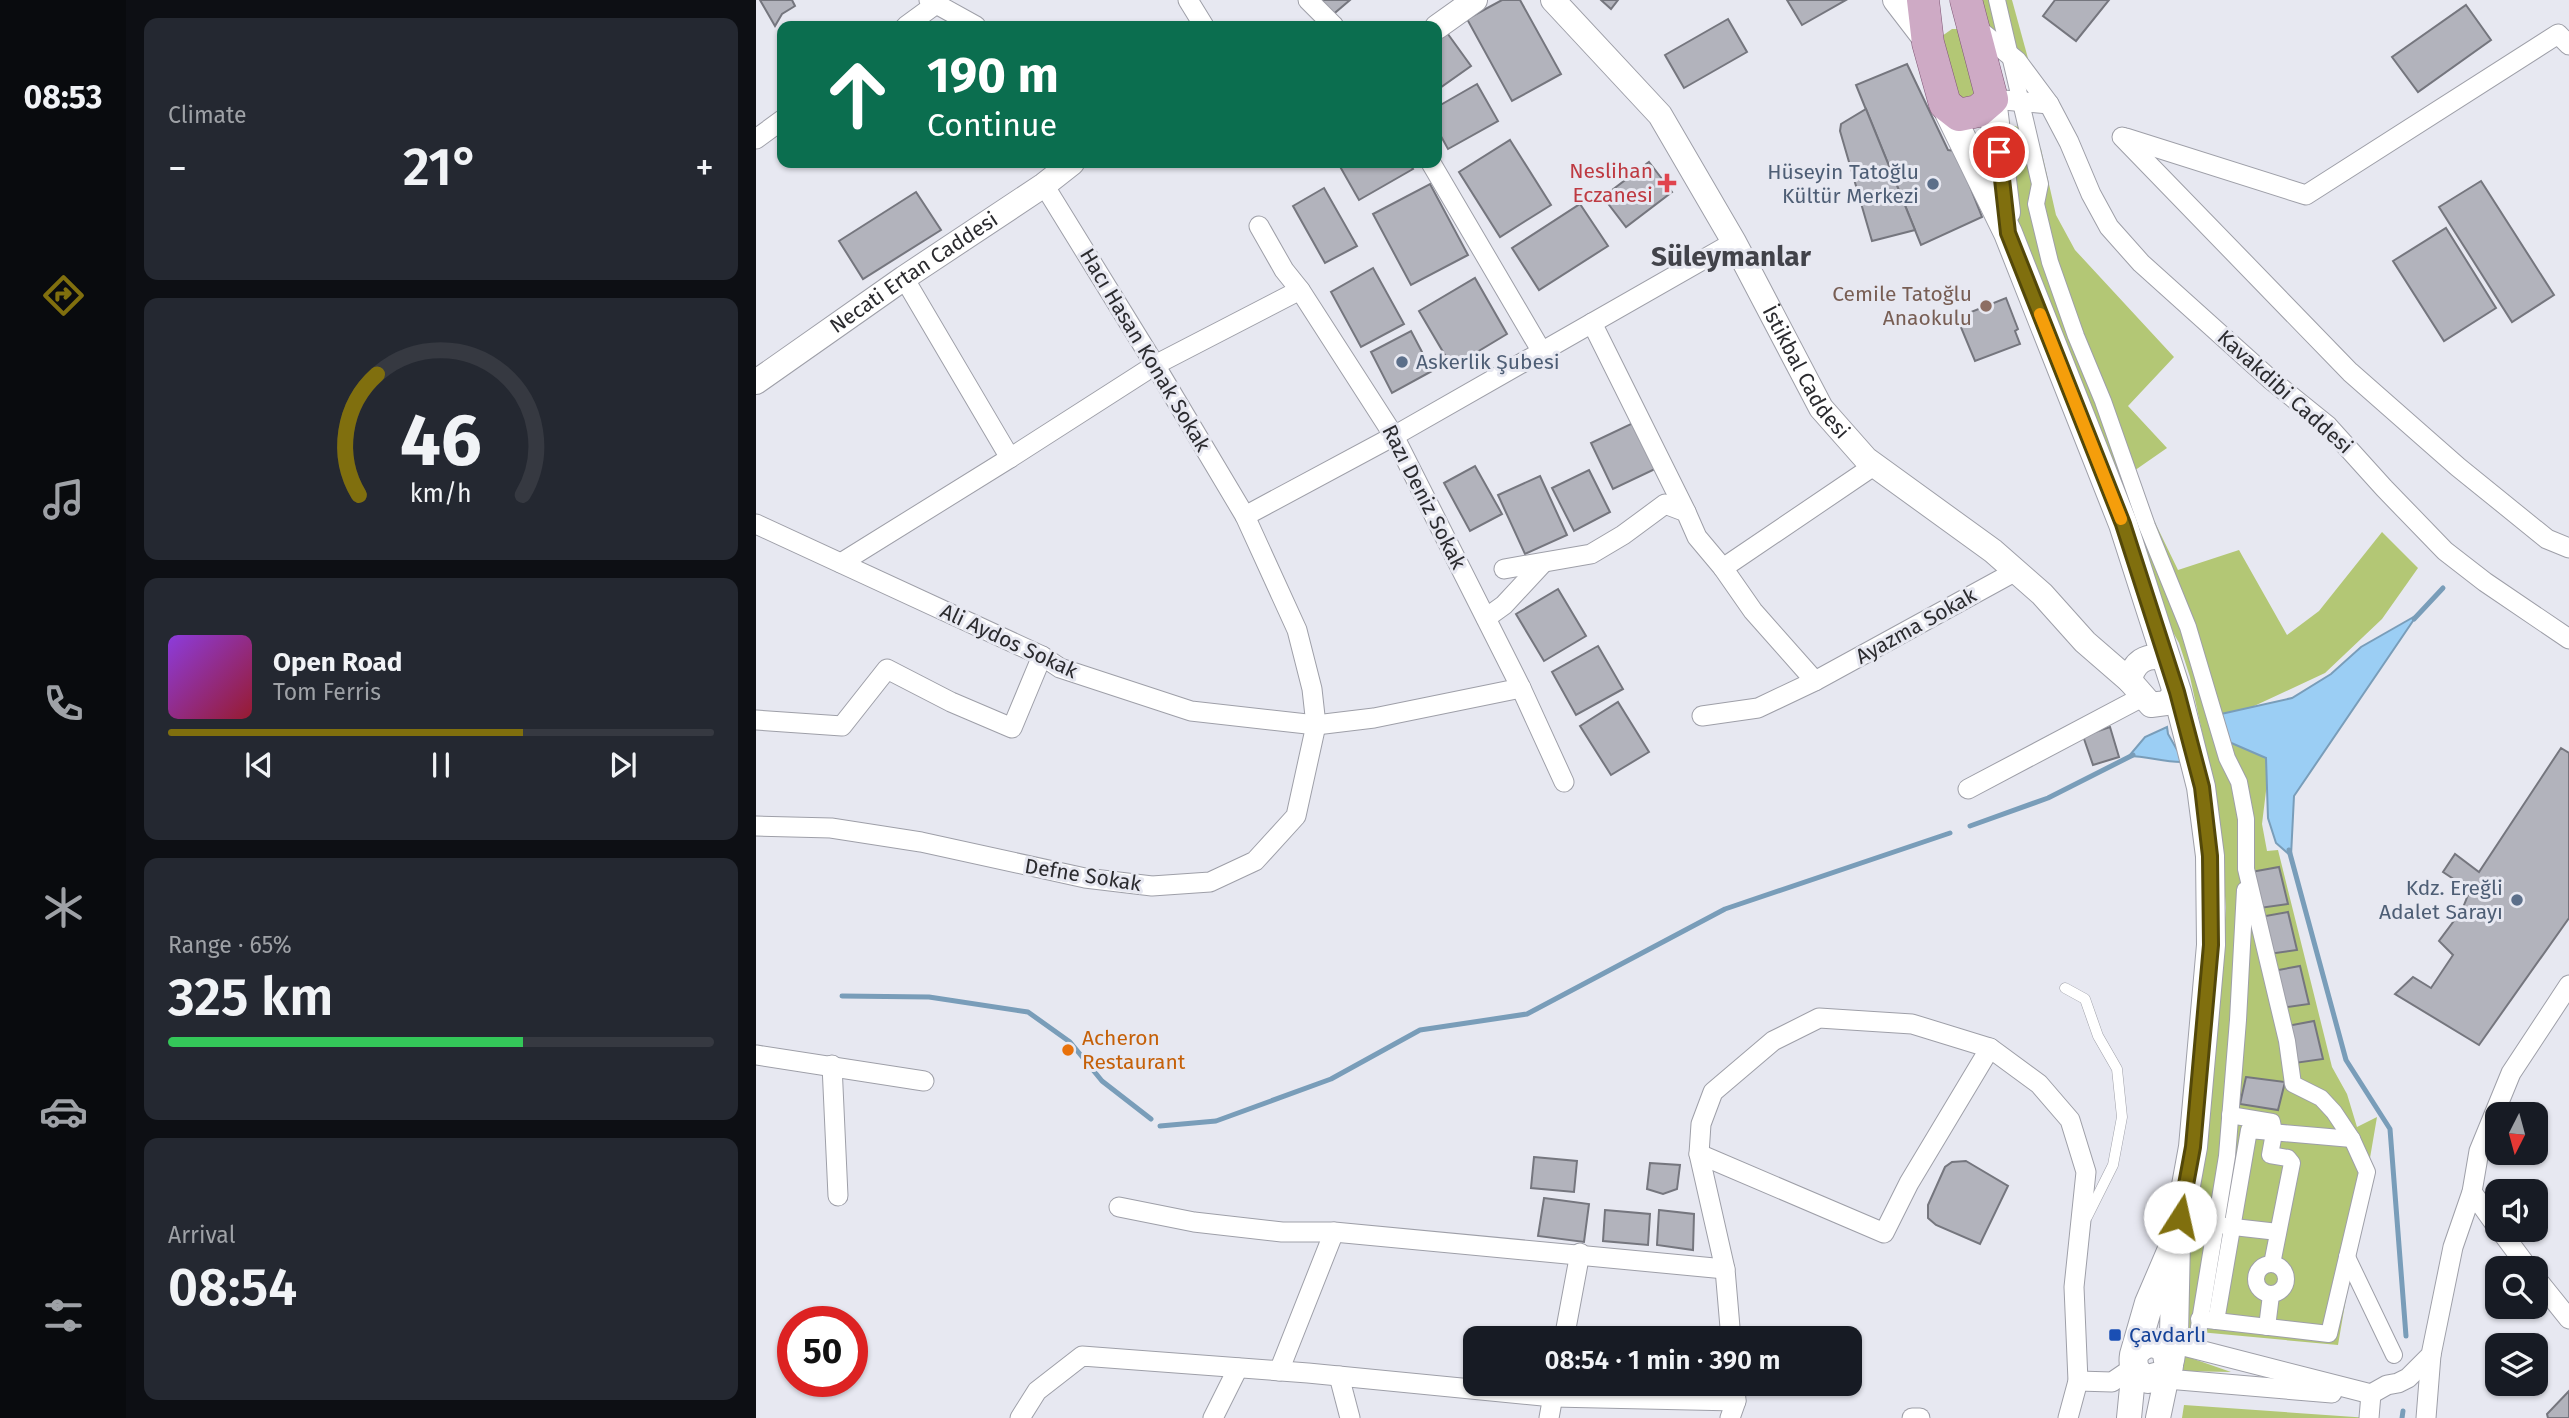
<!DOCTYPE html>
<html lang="en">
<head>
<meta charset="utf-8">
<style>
	:root { --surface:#171b24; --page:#242831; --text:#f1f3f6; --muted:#9ea1a6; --line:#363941; --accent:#806f0e }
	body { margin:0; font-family:"Fira Sans",sans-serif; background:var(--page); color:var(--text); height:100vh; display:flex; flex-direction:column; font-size:26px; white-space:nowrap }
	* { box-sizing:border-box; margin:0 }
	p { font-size:23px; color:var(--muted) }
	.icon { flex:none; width:38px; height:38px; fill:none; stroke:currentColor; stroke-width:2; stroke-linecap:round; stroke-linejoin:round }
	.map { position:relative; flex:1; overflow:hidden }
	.side { display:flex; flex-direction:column; gap:18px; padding:18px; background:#0d0f14; width:630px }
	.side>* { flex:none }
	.banner { position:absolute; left:21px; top:21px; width:665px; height:147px; border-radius:14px; box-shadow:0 2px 5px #0004; background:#0b6e4f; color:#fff; overflow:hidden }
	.needle { width:46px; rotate:186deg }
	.tools { position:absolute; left:1729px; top:1102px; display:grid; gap:14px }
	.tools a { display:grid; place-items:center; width:63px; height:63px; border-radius:14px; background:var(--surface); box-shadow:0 2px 5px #0004; font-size:35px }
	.speed { position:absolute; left:21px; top:1306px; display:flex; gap:14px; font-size:35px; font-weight:700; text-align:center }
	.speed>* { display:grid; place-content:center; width:91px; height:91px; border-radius:50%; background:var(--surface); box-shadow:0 2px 5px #0004; line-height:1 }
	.speed .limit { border:10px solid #d22; background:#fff; color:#111 }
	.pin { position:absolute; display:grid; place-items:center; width:60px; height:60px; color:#fff; margin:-30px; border:4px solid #fff; border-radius:50%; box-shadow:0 2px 7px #0007 }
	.me { position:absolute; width:77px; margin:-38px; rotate:10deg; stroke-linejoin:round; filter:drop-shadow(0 0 5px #0008) }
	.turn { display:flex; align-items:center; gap:24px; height:147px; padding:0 35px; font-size:32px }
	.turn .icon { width:91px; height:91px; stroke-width:2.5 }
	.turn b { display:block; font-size:49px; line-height:60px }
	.big { font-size:52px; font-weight:600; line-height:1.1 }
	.side .widget { flex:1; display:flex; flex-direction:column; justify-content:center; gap:10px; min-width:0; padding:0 24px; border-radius:14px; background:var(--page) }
	.side .dial { align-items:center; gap:0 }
	.dial svg { height:182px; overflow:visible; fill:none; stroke:var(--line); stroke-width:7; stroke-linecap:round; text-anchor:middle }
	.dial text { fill:var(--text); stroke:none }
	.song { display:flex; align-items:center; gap:21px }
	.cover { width:84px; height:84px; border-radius:10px; background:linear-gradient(135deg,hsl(270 70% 55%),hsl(350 70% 35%)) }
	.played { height:7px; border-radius:4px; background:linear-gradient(90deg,var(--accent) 65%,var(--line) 65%) }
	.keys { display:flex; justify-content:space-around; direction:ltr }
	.heat { display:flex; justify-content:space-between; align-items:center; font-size:38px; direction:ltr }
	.charge { height:10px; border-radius:5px; background:linear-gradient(90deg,#34c759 65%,var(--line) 0) }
	.trip { position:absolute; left:707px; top:1326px; width:399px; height:70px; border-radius:14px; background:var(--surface); box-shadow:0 2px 5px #0004; font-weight:600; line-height:70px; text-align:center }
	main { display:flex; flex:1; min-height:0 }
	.menu { display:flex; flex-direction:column; width:126px; justify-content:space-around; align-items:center; background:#090b0e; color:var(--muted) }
	.menu .icon { width:49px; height:49px }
	.menu .current { color:var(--accent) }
	.menu b { font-size:32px; color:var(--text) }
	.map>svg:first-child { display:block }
</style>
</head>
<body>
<main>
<nav class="menu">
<b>08:53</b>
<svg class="icon current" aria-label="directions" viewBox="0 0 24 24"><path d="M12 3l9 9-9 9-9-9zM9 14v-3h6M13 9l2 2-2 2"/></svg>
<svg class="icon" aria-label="music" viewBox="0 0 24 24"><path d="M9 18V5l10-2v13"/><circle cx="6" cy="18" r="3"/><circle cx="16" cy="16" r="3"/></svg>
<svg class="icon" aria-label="phone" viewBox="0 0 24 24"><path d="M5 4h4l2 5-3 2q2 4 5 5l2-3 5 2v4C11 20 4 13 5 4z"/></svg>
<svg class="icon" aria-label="climate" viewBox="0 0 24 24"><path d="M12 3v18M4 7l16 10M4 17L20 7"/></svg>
<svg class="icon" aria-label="car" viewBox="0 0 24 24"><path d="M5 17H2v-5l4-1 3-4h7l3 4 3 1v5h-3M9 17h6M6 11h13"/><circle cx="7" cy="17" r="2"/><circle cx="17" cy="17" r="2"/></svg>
<svg class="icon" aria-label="filters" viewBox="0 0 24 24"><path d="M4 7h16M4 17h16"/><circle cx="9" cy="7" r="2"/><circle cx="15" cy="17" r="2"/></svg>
</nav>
<section class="side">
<div class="widget"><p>Climate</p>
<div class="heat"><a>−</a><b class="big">21°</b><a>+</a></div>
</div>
<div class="widget dial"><svg viewBox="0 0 100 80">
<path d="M14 69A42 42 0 1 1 86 69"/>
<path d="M14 69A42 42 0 0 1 22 16" stroke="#806f0e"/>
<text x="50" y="56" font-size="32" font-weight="700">46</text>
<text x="50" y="72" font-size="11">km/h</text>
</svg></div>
<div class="widget">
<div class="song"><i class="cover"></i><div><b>Open Road</b><p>Tom Ferris</p></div></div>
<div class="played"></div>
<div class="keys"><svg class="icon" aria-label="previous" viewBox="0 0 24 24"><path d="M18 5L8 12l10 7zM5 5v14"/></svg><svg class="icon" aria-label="pause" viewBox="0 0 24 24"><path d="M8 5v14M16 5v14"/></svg><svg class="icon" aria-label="next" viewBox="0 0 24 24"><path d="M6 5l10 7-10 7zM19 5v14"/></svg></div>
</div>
<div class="widget"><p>Range · 65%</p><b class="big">325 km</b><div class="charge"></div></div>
<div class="widget"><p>Arrival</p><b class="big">08:54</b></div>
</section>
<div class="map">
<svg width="1813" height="1418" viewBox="0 0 1813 1418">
	<rect width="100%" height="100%" fill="#e7e8f1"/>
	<g fill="#b3c775">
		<path d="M1205,0h51l23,84z"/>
		<path d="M1196,29h9l16,65 -14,5 -5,-1 -16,-62z"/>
		<path d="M1259,126l9,4 17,19 15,66 19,35 99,107 -46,49 39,42 -36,25 47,97 61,-20 48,85 32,-24 63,-79 36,36 -36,51 -57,54 -73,34 -31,7 45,43v34l-4,33 5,27 11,-1 54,217 15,27 10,33 20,-10 -39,228 -160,-15 32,-225 16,-197 -6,-73 -12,-76 -18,-82 -11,-34 -19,-34 -142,-363 -13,-117z"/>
		<path d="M1429,1356l46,16 -49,-1z"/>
		<path d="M1428,1405l185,13h-187z"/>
	</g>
	<g fill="#9bcef4" stroke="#799db9" stroke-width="2">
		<path d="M1661,615l-123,181 -3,60 -15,-13 -8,-25 -2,-60 -37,-16 -8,-28 71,-16 39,-24 30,-27z"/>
		<path d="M1411,727l1,7 16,28c-19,1 -36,-6 -55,-6l16,-19z"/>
	</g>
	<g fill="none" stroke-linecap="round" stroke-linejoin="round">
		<g stroke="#799db9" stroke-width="5">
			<path d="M1658,619l29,-31"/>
			<path d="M1214,826l78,-28 85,-43"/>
			<path d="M1533,850l57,210 44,69 16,207"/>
			<path d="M86,996l87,1 99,15 42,30 32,39 49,38"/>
			<path d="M404,1126l56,-5 115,-42 89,-49 107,-16 198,-105 225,-76"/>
			<path d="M1646,1418l1,-7"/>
		</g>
	</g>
	<g fill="#b2b3bc" stroke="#75767e" stroke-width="2">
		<path d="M4,0h32l3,6 -13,8 -7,12z"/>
		<path d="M559,0h35l-20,17z"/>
		<path d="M746,0h18l41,74 -49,27 -45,-82z"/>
		<path d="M845,0h17l-7,9z"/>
		<path d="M1031,0h59l-44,25z"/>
		<path d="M1299,0h54l-33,41 -33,-25z"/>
		<path d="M1710,5l25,35 -73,52 -26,-35z"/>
		<path d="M972,19l19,33 -63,36 -19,-33z"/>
		<path d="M689,30l26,36 -34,24v-54z"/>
		<path d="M1151,64l41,86 8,1 26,66 -61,28 -65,-160z"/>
		<path d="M721,84l21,37 -50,28 -11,-20v-22z"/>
		<path d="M1110,109l49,121 -43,11 -32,-110 1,-7z"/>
		<path d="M754,140l41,65 -51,32 -41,-65z"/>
		<path d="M893,162l23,30 -46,35 -23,-30z"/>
		<path d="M582,163h71l4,6 -54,31z"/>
		<path d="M1725,181l73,114 -42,27 -73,-115z"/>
		<path d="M674,184l38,71 -57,30 -38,-71z"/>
		<path d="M568,188l33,58 -32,17 -32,-57z"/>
		<path d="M160,192l25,38 -78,49 -24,-38z"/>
		<path d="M824,204l28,42 -69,44 -27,-42z"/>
		<path d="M1690,228l50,80 -52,33 -51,-80z"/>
		<path d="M617,268l31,56 -43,23 -30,-55z"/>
		<path d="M719,278l32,56 -55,33 -33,-56z"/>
		<path d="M1250,298l12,31 -3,2 5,13 -45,17 -15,-36 8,-7 -2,-4z"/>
		<path d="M655,331l21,40 -40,22 -21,-41z"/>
		<path d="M877,423l22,46 -42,20 -22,-46z"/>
		<path d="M719,466l27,48 -32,17 -26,-48z"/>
		<path d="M833,470l21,42 -36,19 -22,-43z"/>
		<path d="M784,476l27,59 -42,19 -27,-59z"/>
		<path d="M802,589l28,47 -42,25 -28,-47z"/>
		<path d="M842,646l25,43 -47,26 -24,-43z"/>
		<path d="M862,702l31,50 -38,23 -31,-49z"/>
		<path d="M1354,727l9,30 -26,8 -10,-29z"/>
		<path d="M1805,748l8,5v165l-90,127 -84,-51 18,-17 18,11 22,-33 -14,-14 23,-31 8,-20 -27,-18 12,-18 24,18z"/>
		<path d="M1523,867l9,37 -28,4 -9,-36z"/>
		<path d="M1532,912l9,38 -28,4 -9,-37z"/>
		<path d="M1544,966l9,38 -28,4 -8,-37z"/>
		<path d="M1558,1021l9,38 -28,4 -8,-37z"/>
		<path d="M1490,1077l39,5 -7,28 -38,-6z"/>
		<path d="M778,1157l43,4 -3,31 -43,-4z"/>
		<path d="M1210,1161l42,25 -28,58 -44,-19 -8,-7v-13l17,-38 7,-5z"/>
		<path d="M894,1163l30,2 -3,24 -14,5 -16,-5z"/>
		<path d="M788,1198l45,6 -5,38 -46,-6z"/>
		<path d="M849,1210l45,4 -2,31 -45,-4z"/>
		<path d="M903,1210l35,4 -1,36 -36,-5z"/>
		<path d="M1813,1391v27h-21l-1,-4z"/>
	</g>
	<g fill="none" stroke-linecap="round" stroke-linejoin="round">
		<defs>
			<path id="service" d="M1309,988l20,11 13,37 19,33 5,48 -9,48 -26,52"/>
			<g id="pedestrian">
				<path d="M1241,0l43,184 -4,20 14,58 26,74 27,65 44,125 41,101 39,131 12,24 7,37v50l41,172 6,43 28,14 13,14 18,27 15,33 -38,162 -130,-15"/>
				<path d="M1474,1115l42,7 2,11 -4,22 18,3 4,5 -20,101"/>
				<path d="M1469,1226l53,6"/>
				<path d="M1591,1257l47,98"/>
				<circle cx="1515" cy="1279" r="15"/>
				<path d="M1460,1321l33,-191 103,9"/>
				<path d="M1443,1327l28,-171 11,-136 7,-130"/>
				<path d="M1511,1327l4,-32"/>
			</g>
			<g id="minor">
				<path d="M173,0l47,26"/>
				<path d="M432,0l16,26"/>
				<path d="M552,0l26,26"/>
				<path d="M150,26l30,-22"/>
				<path d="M1219,27l42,34 32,43 20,38 22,52 18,33 32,36 129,116 58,47 56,62 61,63 40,31 84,57"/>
				<path d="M1236,99l57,5"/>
				<path d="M1366,137l228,235 108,95 89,72 22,9"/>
				<path d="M1370,138l180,57 252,-161 11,11"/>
				<path d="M0,139l26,-19"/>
				<path d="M675,163l111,189"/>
				<path d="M503,226l25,44 16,20 94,146 127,252 43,94"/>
				<path d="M148,278l106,180"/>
				<path d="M836,323l94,189"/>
				<path d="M489,516l149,-80 340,-194"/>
				<path d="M0,524l286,132 18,12 131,43 125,14 58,-7 147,-30"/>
				<path d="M85,563l169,-105 145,-93 145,-75"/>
				<path d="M748,569l87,-15 32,-19 42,-31 21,8 11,25 26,31"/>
				<path d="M730,618l18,-13 39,-42"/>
				<path d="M1059,681l-62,-70 -30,-43 152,-103"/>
				<path d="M946,716l56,-8 57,-27 201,-110"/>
				<path d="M0,720l86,6 45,-57 64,33 61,26 30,-72"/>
				<path d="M1212,789l176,-93"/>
				<path d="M0,826l75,2 90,14 164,36 67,8 58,-4 45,-21 41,-45 20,-91 -4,-36 -15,-59 -52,-114 -90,-151 -111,-180"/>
				<path d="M0,1055l168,26"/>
				<path d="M76,1065l6,131"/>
				<path d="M943,1154l185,79 25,-50 81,-135"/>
				<path d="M1716,1192l25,35"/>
				<path d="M363,1207l75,15 88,10h52"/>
				<path d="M1744,1230l29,39"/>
				<path d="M1780,1278l33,41"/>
				<path d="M808,1339l16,-86"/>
				<path d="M975,1339l-6,-70 -26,-115 2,-30 12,-32 60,-51 46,-23 93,6 78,24 49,36 31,36 16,52 -12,115 4,94 -10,37"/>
				<path d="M1416,1343l199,51"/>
				<path d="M523,1371l55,-139 391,37"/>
				<path d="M583,1376l11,42"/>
				<path d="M1411,1379l165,14"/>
				<path d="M1322,1381l34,1 22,-15"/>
				<path d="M1615,1394l16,-9 11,-2 10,-5 23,-23 22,-108 19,-55 7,-41 32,-78 58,-88"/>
				<path d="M264,1418l17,-27 45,-35 226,17 245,24 183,4"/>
				<path d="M457,1418l25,-50"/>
				<path d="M793,1418l6,-33"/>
				<path d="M974,1418l6,-17 -1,-17"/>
				<path d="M1156,1418h8"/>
				<path d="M1613,1418l2,-24"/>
				<path d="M1670,1418l5,-63"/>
			</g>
			<g id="tertiary">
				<path id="s1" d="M797,0l107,115 74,127 87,166 45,51 127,92 49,43 43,48 45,39"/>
				<path d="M1139,0l33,43"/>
				<path d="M681,27l38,-27"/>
				<path id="s2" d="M0,382l148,-104 140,-93 28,-22"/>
				<path d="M1408,658c-18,-4 -31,4 -34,23l21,24 15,-2 11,-11"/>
				<path d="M1373,1418l5,-51"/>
				<path d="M1402,1418l11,-52"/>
			</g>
			<g id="secondary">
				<path d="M1236,99l14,113"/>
				<path d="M1189,104l63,129 115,291 54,168 24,95 9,69 1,89 -18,202 -17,93"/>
				<path d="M1378,1355c8,-13 20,-15 32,-6l3,17 -6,9 -15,4c-12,-4 -16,-12 -14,-24l15,-52 27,-63 -2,95 -4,25"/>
			</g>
			<path id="primary" d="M1167,0l5,43 17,61 14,11 19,-4 14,-12 -26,-99"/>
		</defs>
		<use href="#service" stroke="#9e9fa8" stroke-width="11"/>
		<use href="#pedestrian" stroke="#9e9fa8" stroke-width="18"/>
		<use href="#minor" stroke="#9e9fa8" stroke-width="21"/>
		<use href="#tertiary" stroke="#9e9fa8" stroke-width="26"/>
		<use href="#secondary" stroke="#9e9fa8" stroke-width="30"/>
		<use href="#primary" stroke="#805977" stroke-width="33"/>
		<use href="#service" stroke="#fff" stroke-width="10"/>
		<use href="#pedestrian" stroke="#fff" stroke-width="16"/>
		<use href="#minor" stroke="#fff" stroke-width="19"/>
		<use href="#tertiary" stroke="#fff" stroke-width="24"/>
		<use href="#secondary" stroke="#fff" stroke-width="28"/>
		<use href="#primary" stroke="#ceaac5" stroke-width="32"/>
	</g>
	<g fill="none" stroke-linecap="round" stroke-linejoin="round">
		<defs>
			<path id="route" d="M1243,152l9,81 115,291 54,168 25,95 8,69 1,89 -18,202 -13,70"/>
		</defs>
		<use href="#route" stroke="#534809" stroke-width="18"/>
		<use href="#route" stroke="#806f0e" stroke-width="12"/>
		<path stroke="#f59e0b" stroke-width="12" d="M1284,314l81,205"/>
	</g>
	<path fill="#e0444e" stroke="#e7e8f1" stroke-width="2.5" d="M907.5 172.5h7v7h7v7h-7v7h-7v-7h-7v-7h7z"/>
	<g fill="#5c6f8a" stroke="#e7e8f1" stroke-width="2.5">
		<circle cx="1177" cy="184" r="7"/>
		<circle cx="646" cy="362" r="7"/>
		<circle cx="1761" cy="900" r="7"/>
	</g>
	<circle fill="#8d6e63" stroke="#e7e8f1" stroke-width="2.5" cx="1230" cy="306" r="7"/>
	<circle fill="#e8710a" stroke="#e7e8f1" stroke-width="2.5" cx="312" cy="1050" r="7"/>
	<rect fill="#1a4fb4" stroke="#e7e8f1" stroke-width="2.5" x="1352" y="1328" width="14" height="14" rx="3.5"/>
	<g text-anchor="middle" stroke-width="6" stroke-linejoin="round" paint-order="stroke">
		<g font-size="21" fill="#be3a42" stroke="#e7e8f1" text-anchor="end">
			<text x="897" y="178">Neslihan<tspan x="897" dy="24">Eczanesi</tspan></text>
		</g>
		<g font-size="21" fill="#4e5e75" stroke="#e7e8f1" text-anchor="end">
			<text x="1163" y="179">Hüseyin Tatoğlu<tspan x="1163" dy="24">Kültür Merkezi</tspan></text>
			<text x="660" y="369" text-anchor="start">Askerlik Şubesi</text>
			<text x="1747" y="895">Kdz. Ereğli<tspan x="1747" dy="24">Adalet Sarayı</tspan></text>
		</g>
		<g font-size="21" fill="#2b2b2f" stroke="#e7e8f1">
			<text dy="7" stroke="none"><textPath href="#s2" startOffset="192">Necati Ertan Caddesi</textPath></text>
			<text transform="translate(389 350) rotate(59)" y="7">Hacı Hasan Konak Sokak</text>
			<text dy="7" stroke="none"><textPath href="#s1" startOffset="453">İstikbal Caddesi</textPath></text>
			<text transform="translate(1529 392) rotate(42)" y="7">Kavakdibi Caddesi</text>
			<text transform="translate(668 497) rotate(63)" y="7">Razı Deniz Sokak</text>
			<text transform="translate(1160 626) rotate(-29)" y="7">Ayazma Sokak</text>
			<text transform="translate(253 641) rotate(25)" y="7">Ali Aydos Sokak</text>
			<text transform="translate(327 875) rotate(9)" y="7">Defne Sokak</text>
		</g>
		<g font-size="21" fill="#785e54" stroke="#e7e8f1" text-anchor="end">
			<text x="1216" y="301">Cemile Tatoğlu<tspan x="1216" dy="24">Anaokulu</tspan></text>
		</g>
		<g font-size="21" fill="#c56008" stroke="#e7e8f1" text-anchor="start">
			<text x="326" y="1045">Acheron<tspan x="326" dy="24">Restaurant</tspan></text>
		</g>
		<g font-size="21" fill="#164399" stroke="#e7e8f1" text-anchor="start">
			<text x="1373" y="1342">Çavdarlı</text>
		</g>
		<g font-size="28" font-weight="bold" fill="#42434a" stroke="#e7e8f1">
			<text x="975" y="266">Süleymanlar</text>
		</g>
	</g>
</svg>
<div class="tools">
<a><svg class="needle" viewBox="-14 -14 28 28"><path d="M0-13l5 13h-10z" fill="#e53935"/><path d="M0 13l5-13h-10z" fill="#9ea1a6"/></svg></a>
<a><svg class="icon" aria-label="sound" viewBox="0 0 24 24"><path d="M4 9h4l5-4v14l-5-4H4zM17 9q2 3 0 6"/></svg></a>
<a><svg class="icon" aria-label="search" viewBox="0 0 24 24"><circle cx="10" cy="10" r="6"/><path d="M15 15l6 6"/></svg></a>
<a><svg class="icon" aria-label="layers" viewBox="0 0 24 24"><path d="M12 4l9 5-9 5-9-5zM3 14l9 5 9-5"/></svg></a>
</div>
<div class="speed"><div class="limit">50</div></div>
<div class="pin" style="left:1243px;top:152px;background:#d93025"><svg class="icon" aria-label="arrive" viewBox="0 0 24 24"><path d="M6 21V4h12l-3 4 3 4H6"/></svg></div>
<svg class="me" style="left:1424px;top:1217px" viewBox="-20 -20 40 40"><circle r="19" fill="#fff"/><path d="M0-13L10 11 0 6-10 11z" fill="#806f0e"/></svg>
<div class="trip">08:54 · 1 min · 390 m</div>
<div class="banner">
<div class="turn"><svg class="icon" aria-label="ahead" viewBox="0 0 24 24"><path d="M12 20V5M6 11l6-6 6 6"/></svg><div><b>190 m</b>Continue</div></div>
</div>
</div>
</main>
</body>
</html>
